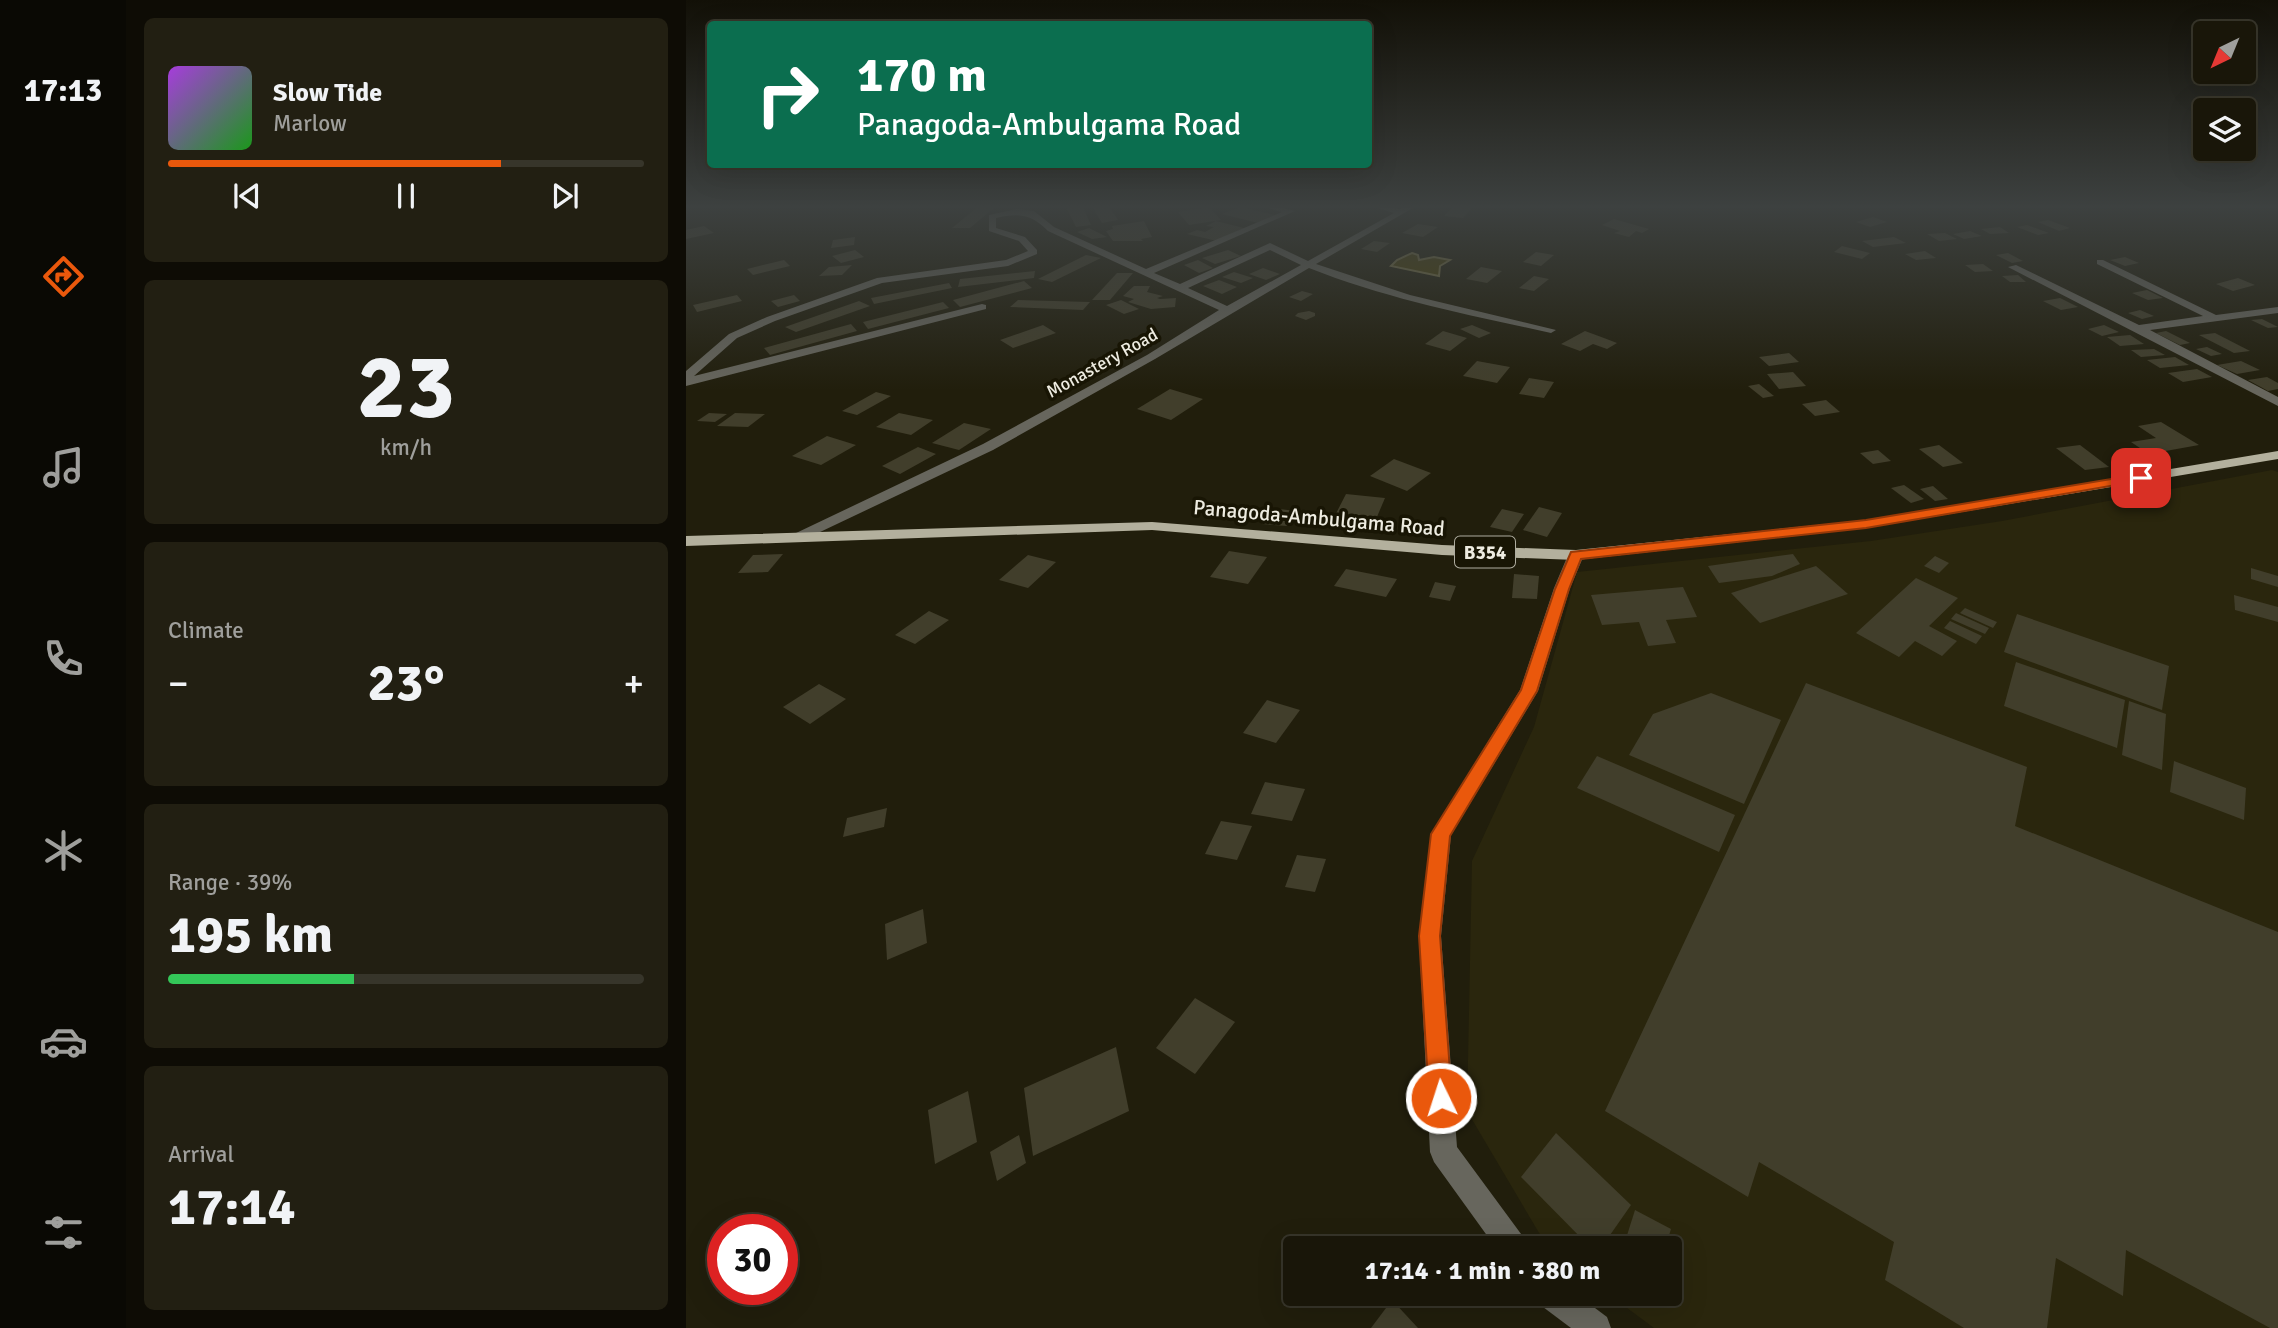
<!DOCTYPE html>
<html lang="en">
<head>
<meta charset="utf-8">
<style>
	:root { --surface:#191609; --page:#221f12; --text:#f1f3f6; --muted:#9f9f9c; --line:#37352a; --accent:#ea580c }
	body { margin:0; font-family:Signika,sans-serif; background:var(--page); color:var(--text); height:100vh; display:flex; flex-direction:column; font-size:26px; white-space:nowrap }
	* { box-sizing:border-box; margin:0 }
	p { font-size:23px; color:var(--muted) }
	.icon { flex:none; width:38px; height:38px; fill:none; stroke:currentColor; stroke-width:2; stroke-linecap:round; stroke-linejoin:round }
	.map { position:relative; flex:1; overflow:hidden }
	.side { display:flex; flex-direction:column; gap:18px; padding:18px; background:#0e0c05; width:560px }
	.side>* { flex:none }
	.guide { position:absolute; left:21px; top:21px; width:665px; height:147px; border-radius:7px; box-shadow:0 7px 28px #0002,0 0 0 2px var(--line); background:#0b6e4f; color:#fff; overflow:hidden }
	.needle { width:46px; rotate:223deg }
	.controls { position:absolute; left:1507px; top:21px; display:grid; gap:14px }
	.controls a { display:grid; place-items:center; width:63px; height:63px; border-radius:7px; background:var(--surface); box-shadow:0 7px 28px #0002,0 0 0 2px var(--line); font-size:35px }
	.speed { position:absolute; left:21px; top:1214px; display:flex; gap:14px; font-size:35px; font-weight:700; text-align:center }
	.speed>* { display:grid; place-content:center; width:91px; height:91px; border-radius:50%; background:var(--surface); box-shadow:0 7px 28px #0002,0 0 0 2px var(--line); line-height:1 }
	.speed .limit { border:10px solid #d22; background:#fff; color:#111 }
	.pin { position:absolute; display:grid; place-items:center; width:60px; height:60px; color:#fff; margin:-30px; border-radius:14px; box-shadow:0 4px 10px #0006 }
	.me { position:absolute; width:77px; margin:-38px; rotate:356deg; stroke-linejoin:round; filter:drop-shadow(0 0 5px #0008) }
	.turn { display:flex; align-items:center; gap:24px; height:147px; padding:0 35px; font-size:32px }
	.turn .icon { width:91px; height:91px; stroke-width:2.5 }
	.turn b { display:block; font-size:49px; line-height:60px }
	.big { font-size:52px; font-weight:700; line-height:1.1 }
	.side .tile { flex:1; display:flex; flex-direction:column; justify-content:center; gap:10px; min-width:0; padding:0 24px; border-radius:10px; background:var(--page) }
	.side .dial { align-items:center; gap:0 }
	.dial b { font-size:91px; line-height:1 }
	.song { display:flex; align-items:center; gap:21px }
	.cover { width:84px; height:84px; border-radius:10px; background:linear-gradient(135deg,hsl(280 70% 55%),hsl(120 70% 35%)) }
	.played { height:7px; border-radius:4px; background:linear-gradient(90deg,var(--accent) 70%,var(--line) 70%) }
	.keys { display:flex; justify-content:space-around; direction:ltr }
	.heat { display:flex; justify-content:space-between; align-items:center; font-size:38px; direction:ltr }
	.charge { height:10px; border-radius:5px; background:linear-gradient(90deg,#34c759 39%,var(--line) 0) }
	.trip { position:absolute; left:597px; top:1236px; width:399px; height:70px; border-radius:7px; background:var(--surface); box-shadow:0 7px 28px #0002,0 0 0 2px var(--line); font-weight:700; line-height:70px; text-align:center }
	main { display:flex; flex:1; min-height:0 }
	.tabs { display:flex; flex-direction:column; width:126px; justify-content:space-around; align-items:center; background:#0a0904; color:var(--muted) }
	.tabs .icon { width:49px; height:49px }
	.tabs .selected { color:var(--accent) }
	.tabs b { font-size:32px; color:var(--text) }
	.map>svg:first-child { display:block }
</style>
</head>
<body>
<main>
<nav class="tabs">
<b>17:13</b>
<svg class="icon selected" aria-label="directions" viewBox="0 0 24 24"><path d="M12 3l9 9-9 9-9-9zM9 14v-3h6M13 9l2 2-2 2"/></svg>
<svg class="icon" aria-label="music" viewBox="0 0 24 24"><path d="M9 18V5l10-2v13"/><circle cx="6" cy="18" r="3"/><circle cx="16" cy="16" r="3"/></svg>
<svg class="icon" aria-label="phone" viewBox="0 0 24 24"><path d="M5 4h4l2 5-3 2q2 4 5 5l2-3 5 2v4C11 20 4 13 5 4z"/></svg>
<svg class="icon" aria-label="climate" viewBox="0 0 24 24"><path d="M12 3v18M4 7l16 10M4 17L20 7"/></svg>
<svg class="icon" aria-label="car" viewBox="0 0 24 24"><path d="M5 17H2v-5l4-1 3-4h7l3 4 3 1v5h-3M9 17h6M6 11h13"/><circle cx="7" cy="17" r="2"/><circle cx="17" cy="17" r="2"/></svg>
<svg class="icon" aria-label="filters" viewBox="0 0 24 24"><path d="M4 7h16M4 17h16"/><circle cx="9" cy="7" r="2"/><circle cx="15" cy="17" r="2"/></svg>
</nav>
<section class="side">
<div class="tile">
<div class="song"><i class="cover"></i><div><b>Slow Tide</b><p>Marlow</p></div></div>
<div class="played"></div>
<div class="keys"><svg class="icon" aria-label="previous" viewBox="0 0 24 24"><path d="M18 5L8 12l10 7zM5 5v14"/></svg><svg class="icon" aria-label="pause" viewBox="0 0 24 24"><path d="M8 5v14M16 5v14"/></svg><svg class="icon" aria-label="next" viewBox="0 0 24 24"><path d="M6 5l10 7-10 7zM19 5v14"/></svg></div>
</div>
<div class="tile dial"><b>23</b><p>km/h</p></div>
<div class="tile"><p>Climate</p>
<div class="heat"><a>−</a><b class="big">23°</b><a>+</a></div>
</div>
<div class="tile"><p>Range · 39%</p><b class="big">195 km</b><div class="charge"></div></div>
<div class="tile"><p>Arrival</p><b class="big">17:14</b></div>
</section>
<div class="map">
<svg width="1592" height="1328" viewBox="0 0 1592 1328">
	<rect width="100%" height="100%" fill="#211e0c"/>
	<path fill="#2a260d" d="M1586,470l6,2v856h-624l-47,-35h63v-45h-122l-81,-137 5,-250 62,-134 43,-155 294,-31 131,-20z"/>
	<path fill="#4a4107" stroke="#7b7448" stroke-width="2" d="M726,253l6,2 1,5 15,-3 16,3 -10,6 -1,10 -48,-10 6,-6z"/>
	<g fill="#413e2b">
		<path d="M396,205l9,20 -15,2 -10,-20z"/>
		<path d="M405,205h17l10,15 -16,3z"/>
		<path d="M769,205h8l11,1 -11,12 -19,-2z"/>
		<path d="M293,206l16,1 -25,21h-18z"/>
		<path d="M523,207l12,13 -32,5 -11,-13z"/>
		<path d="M554,207l35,8 -17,8 -36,-9z"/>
		<path d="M1187,217l14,5 -17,5 -14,-5z"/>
		<path d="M928,219l35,10 -7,4 -6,-2 -7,6 -15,-4 6,-2 -18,-6z"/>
		<path d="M1362,220l22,8 -11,3 -21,-9z"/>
		<path d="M458,221l8,16 -11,2 2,2h-30l-7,-10 7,-2 -1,-3z"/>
		<path d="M530,221l28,7 -27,13 -30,-7 10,-4 8,2 9,-5 -8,-1z"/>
		<path d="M732,224l20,3 -15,10 -21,-4z"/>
		<path d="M1341,225l22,8 -11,2 -21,-8z"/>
		<path d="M18,226l10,7 -28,6v-9z"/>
		<path d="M1314,227l9,6 -19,1 -9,-5z"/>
		<path d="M403,228l18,9 -15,2 -15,-7z"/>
		<path d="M1284,231l12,5 -18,3 -11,-5z"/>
		<path d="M1259,233l12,6 -18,2 -12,-7z"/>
		<path d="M169,237l-1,8 -23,3 2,-8z"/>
		<path d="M1208,237l12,6 -33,4 -11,-6z"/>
		<path d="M688,241l16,2 -13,9 -16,-3z"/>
		<path d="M1156,246l28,7 -8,6 -28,-7z"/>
		<path d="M169,250l9,7 -23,6 -9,-7z"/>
		<path d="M542,250l13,6 -26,8 -13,-6z"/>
		<path d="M1239,251l11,7 -20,2 -11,-6z"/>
		<path d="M850,252l18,3 -13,11 -18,-4z"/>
		<path d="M1322,253l15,8 -11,2 -16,-8z"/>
		<path d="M400,255l15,3 -49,24 -14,-3z"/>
		<path d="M1439,257l14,6 -14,3 -15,-6z"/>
		<path d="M98,260l6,6 -37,9 -6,-6z"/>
		<path d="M512,260l15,8 -14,5 -15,-8z"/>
		<path d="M1297,264l10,7 -18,1 -10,-7z"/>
		<path d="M166,265l-10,10 -23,1 10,-9z"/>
		<path d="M795,267l21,4 -15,12 -21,-4z"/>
		<path d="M577,268l17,6 -14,6 -17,-6z"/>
		<path d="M349,271l-1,7 -76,9 2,-8z"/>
		<path d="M548,272l19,6 -12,5 -19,-6z"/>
		<path d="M431,273h16l-23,27h-18z"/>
		<path d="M1332,275l8,7h-16l-8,-6z"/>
		<path d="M848,276l15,3 -15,12 -15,-3z"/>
		<path d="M1552,278l17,7 -22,6 -17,-7z"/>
		<path d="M533,280l18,7 -15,7 -19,-8z"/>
		<path d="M338,281l8,7 -72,19 -7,-7z"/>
		<path d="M263,283l3,5 -78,16 -3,-6z"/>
		<path d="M448,286h16l-3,6 16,4 -6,2 3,1 16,-1 -1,9 -24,2 -23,-7 6,-3 -11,-3z"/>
		<path d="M1461,290l16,8 -15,2 -16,-7z"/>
		<path d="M616,291l11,3 -12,7 -12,-4z"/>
		<path d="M51,295l5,6 -45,11 -4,-7z"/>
		<path d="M108,295l6,6 -22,6 -7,-6z"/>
		<path d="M1374,298l18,9 -17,3 -18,-9z"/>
		<path d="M332,300l72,2 -7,8 -73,-3z"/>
		<path d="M435,300l18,9 -15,5 -18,-9z"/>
		<path d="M173,301l11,5 -74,26 -11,-5z"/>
		<path d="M257,302l6,6 -81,21 -5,-7z"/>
		<path d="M1454,310l14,6 -12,3 -14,-6z"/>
		<path d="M623,311l6,2v3l-9,4 -11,-4 3,-3z"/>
		<path d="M1576,319l16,8 -10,1 -17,-8z"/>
		<path d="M165,324l6,7 -87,24 -6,-7z"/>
		<path d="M357,325l13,8 -43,15 -13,-8z"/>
		<path d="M786,325l19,8 -12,5 -19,-9z"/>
		<path d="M1418,325l15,7 -17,4 -14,-7z"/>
		<path d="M757,331l24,7 -17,13 -25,-7z"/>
		<path d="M899,331l19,7 13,5 -10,6 -14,-5 -13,7 -19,-7z"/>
		<path d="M1480,331l24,12 -10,2 -24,-12z"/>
		<path d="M1529,333l35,18 -16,2 -35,-18z"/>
		<path d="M1444,335l14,9 -24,2 -13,-9z"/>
		<path d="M1521,347l15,7 -11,2 -15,-7z"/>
		<path d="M1468,349l11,6 -24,2 -10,-7z"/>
		<path d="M1103,353l10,9 -30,4 -10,-9z"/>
		<path d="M1489,357l14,8 -29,3 -13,-8z"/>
		<path d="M791,361l33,6 -13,16 -34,-7z"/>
		<path d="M1555,361l19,9 -23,4 -20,-9z"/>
		<path d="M1511,369l15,8 -29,5 -15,-9z"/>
		<path d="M1107,372l13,14 -27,3 -12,-15z"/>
		<path d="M1581,377l11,6v6l-10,2 -20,-11z"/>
		<path d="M843,378l25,4 -10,16 -25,-4z"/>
		<path d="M1073,384l15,12 -11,2 -15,-12z"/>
		<path d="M484,389l33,10 -32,21 -34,-11z"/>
		<path d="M190,392l15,4 -34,19 -15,-4z"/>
		<path d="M1140,400l14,12 -25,4 -13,-12z"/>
		<path d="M23,413l18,1 -12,8 -18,-1z"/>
		<path d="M49,413l30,1 -17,13 -31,-1z"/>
		<path d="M213,413l34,7 -22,15 -35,-8z"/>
		<path d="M1475,422l38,23 -50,9 -18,-12 25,-4 -18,-12z"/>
		<path d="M278,423l27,6 -32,21 -27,-7z"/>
		<path d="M141,436l29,9 -35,20 -29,-9z"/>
		<path d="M1253,445l24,18 -20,4 -24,-18z"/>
		<path d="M1394,445l29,22 -24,3 -29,-22z"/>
		<path d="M232,447l18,7 -36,20 -18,-8z"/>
		<path d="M1192,450l13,11 -18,3 -13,-11z"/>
		<path d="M708,459l37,14 -24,18 -37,-15z"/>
		<path d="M1218,485l20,14 -13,4 -20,-15z"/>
		<path d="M1247,486l15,13 -13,2 -15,-12z"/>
		<path d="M660,494l39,4 -14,33 -42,-4z"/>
		<path d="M853,507l23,6 -15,24 -24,-7z"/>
		<path d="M585,508l25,3 -9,15 -25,-2z"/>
		<path d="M816,509l22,5 -12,18 -22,-5z"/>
		<path d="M543,551l38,6 -19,27 -38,-7z"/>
		<path d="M97,554l-15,18 -30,1 15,-18z"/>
		<path d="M1107,554l7,10 -28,12 -53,7 -11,-17z"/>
		<path d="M342,555l28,7 -28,26 -29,-8z"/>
		<path d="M1249,556l14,7 -10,10 -15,-7z"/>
		<path d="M1130,566l32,28 -88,29 -29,-30z"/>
		<path d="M1565,568l27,8v11l-27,-8z"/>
		<path d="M660,569l51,10 -11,18 -52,-11z"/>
		<path d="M828,574l25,2 -2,23 -25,-1z"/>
		<path d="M1230,578l42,20 -29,28 28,15 -15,15 -27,-15 -16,16 -43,-24z"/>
		<path d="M749,582l21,4 -6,15 -21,-4z"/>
		<path d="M997,587l14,30 -31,3 10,23 -28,3 -9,-24 -37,3 -11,-30z"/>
		<path d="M1548,595l44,12v15l-43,-12z"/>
		<path d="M1279,608l32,14 -4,6 -33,-15z"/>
		<path d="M243,611l20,9 -34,24 -20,-9z"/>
		<path d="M1270,613l33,15 -4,6 -34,-15z"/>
		<path d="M1331,614l152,52 -7,44 -158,-58z"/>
		<path d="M1264,621l32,15 -6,8 -32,-16z"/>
		<path d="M1330,662l109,38 -8,48 -113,-42z"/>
		<path d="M1120,683l221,84 -12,59 263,106v396h-8l-144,-78 -3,46 -67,-38 -9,70h-83l-79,-48 9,-38 -135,-80 -11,35 -143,-86z"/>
		<path d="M133,684l27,15 -36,25 -27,-17z"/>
		<path d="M1025,693l70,27 -37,84 -115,-49 24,-41z"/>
		<path d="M581,700l33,10 -24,33 -33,-10z"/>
		<path d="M1443,701l37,13 -4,56 -40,-15z"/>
		<path d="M911,756l138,59 -16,37 -142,-64z"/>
		<path d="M1488,761l72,27 -2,32 -74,-28z"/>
		<path d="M579,782l40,7 -13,32 -41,-7z"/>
		<path d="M201,808l-3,19 -41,10 4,-19z"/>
		<path d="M535,821l31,5 -15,34 -32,-6z"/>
		<path d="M611,855l29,4 -11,33 -30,-5z"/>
		<path d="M237,909l4,34 -40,17 -2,-36z"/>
		<path d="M509,998l40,24 -40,52 -39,-26z"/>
		<path d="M430,1047l13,64 -96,45 -9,-68z"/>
		<path d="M282,1091l9,51 -42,22 -7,-54z"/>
		<path d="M870,1133l75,72 -30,43h-10l-70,-71z"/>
		<path d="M333,1135l7,28 -29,18 -7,-29z"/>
		<path d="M949,1210l36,19 -6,19h-42z"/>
		<path d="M706,1300l26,28h-47z"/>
	</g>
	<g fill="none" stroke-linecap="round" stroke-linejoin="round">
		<g fill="#67665d" fill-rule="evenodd">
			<path d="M571,205h14l24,6 -141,62 26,11 90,-41 38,18 86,-48 -27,-8 33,4 9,-4h9l-102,59 94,31 146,35 -5,3c-82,-18 -164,-34 -242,-65l-154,91 -162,91 -194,92 -5,-2 -2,-3 2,-3 189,-90 164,-89 72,-45 -171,-79c-17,-17 -29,-18 -52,-13v10l29,9 12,13v4l-29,12 -126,17 -107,38 -38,17 -43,38 288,-72 4,1v4l-300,77v-15l43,-37 38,-17 110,-39 129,-18 22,-9 -9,-10 -30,-10v-16l28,-6 17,2 20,16 92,42 136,-57zM584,250l31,15 -74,41 -39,-18z"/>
			<path d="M1411,260h6l113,55 62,-8v6l-128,17 128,67v9l-270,-139 8,-2 123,60 64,-9 -106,-52z"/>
			<path d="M890,550l8,5 -14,33 -32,103 -87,144 -10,101 16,211 67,91 4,10h-32l-62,-86 -4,-10 -11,-216 12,-102 89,-144 34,-102 14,-33z"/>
			<path d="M849,1293h40l32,24 4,11h-40l-32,-24z"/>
		</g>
		<path fill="#b3b09d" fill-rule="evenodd" d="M1592,451v8l-412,69 -290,32 -134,-5 -290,-25 -466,16v-10l466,-14 290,23 134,5 290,-30z"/>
	</g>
	<linearGradient id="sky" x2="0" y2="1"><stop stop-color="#121007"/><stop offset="0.53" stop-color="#3d4140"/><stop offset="1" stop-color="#3d4140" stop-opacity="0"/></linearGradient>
	<rect width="1592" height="390" fill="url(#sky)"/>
	<path fill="#ea580c" stroke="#983908" stroke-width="2" d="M1455,474l6,4 -2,2 -279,48 -285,31 -12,30 -32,102 -87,145 -10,100 12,162 -3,8 -8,4 -9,-4 -3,-8 -10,-162 12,-102 90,-144 34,-101 16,-37 295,-32z"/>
	<g text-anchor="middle" stroke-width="7" stroke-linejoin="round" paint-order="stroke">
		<g font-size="18" fill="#eeece1" stroke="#181504">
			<text transform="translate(416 363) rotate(-29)" y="6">Monastery Road</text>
		</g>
		<rect fill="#181504" stroke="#aeac9f" stroke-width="2" x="769" y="536.5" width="60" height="31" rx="5"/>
		<g font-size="19" font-weight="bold" fill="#eeece1">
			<text x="799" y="559">B354</text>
		</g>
		<g font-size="21" fill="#eeece1" stroke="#181504">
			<text transform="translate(633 518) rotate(5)" y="7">Panagoda-Ambulgama Road</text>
		</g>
	</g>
</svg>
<div class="controls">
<a><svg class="needle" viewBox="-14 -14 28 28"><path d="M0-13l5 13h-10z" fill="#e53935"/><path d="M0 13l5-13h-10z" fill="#9f9f9c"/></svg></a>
<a><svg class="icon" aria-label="layers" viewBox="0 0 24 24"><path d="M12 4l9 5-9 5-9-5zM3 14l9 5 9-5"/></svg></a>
</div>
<div class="speed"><div class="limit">30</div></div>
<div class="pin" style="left:1455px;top:478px;background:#d93025"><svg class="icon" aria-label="arrive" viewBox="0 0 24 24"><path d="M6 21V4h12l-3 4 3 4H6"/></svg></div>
<svg class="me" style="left:755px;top:1098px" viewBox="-20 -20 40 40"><circle r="17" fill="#ea580c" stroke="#fff" stroke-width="3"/><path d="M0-11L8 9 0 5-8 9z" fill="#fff"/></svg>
<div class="trip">17:14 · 1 min · 380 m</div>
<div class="guide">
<div class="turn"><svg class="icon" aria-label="right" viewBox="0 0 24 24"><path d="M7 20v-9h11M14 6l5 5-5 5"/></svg><div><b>170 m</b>Panagoda-Ambulgama Road</div></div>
</div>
</div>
</main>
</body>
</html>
